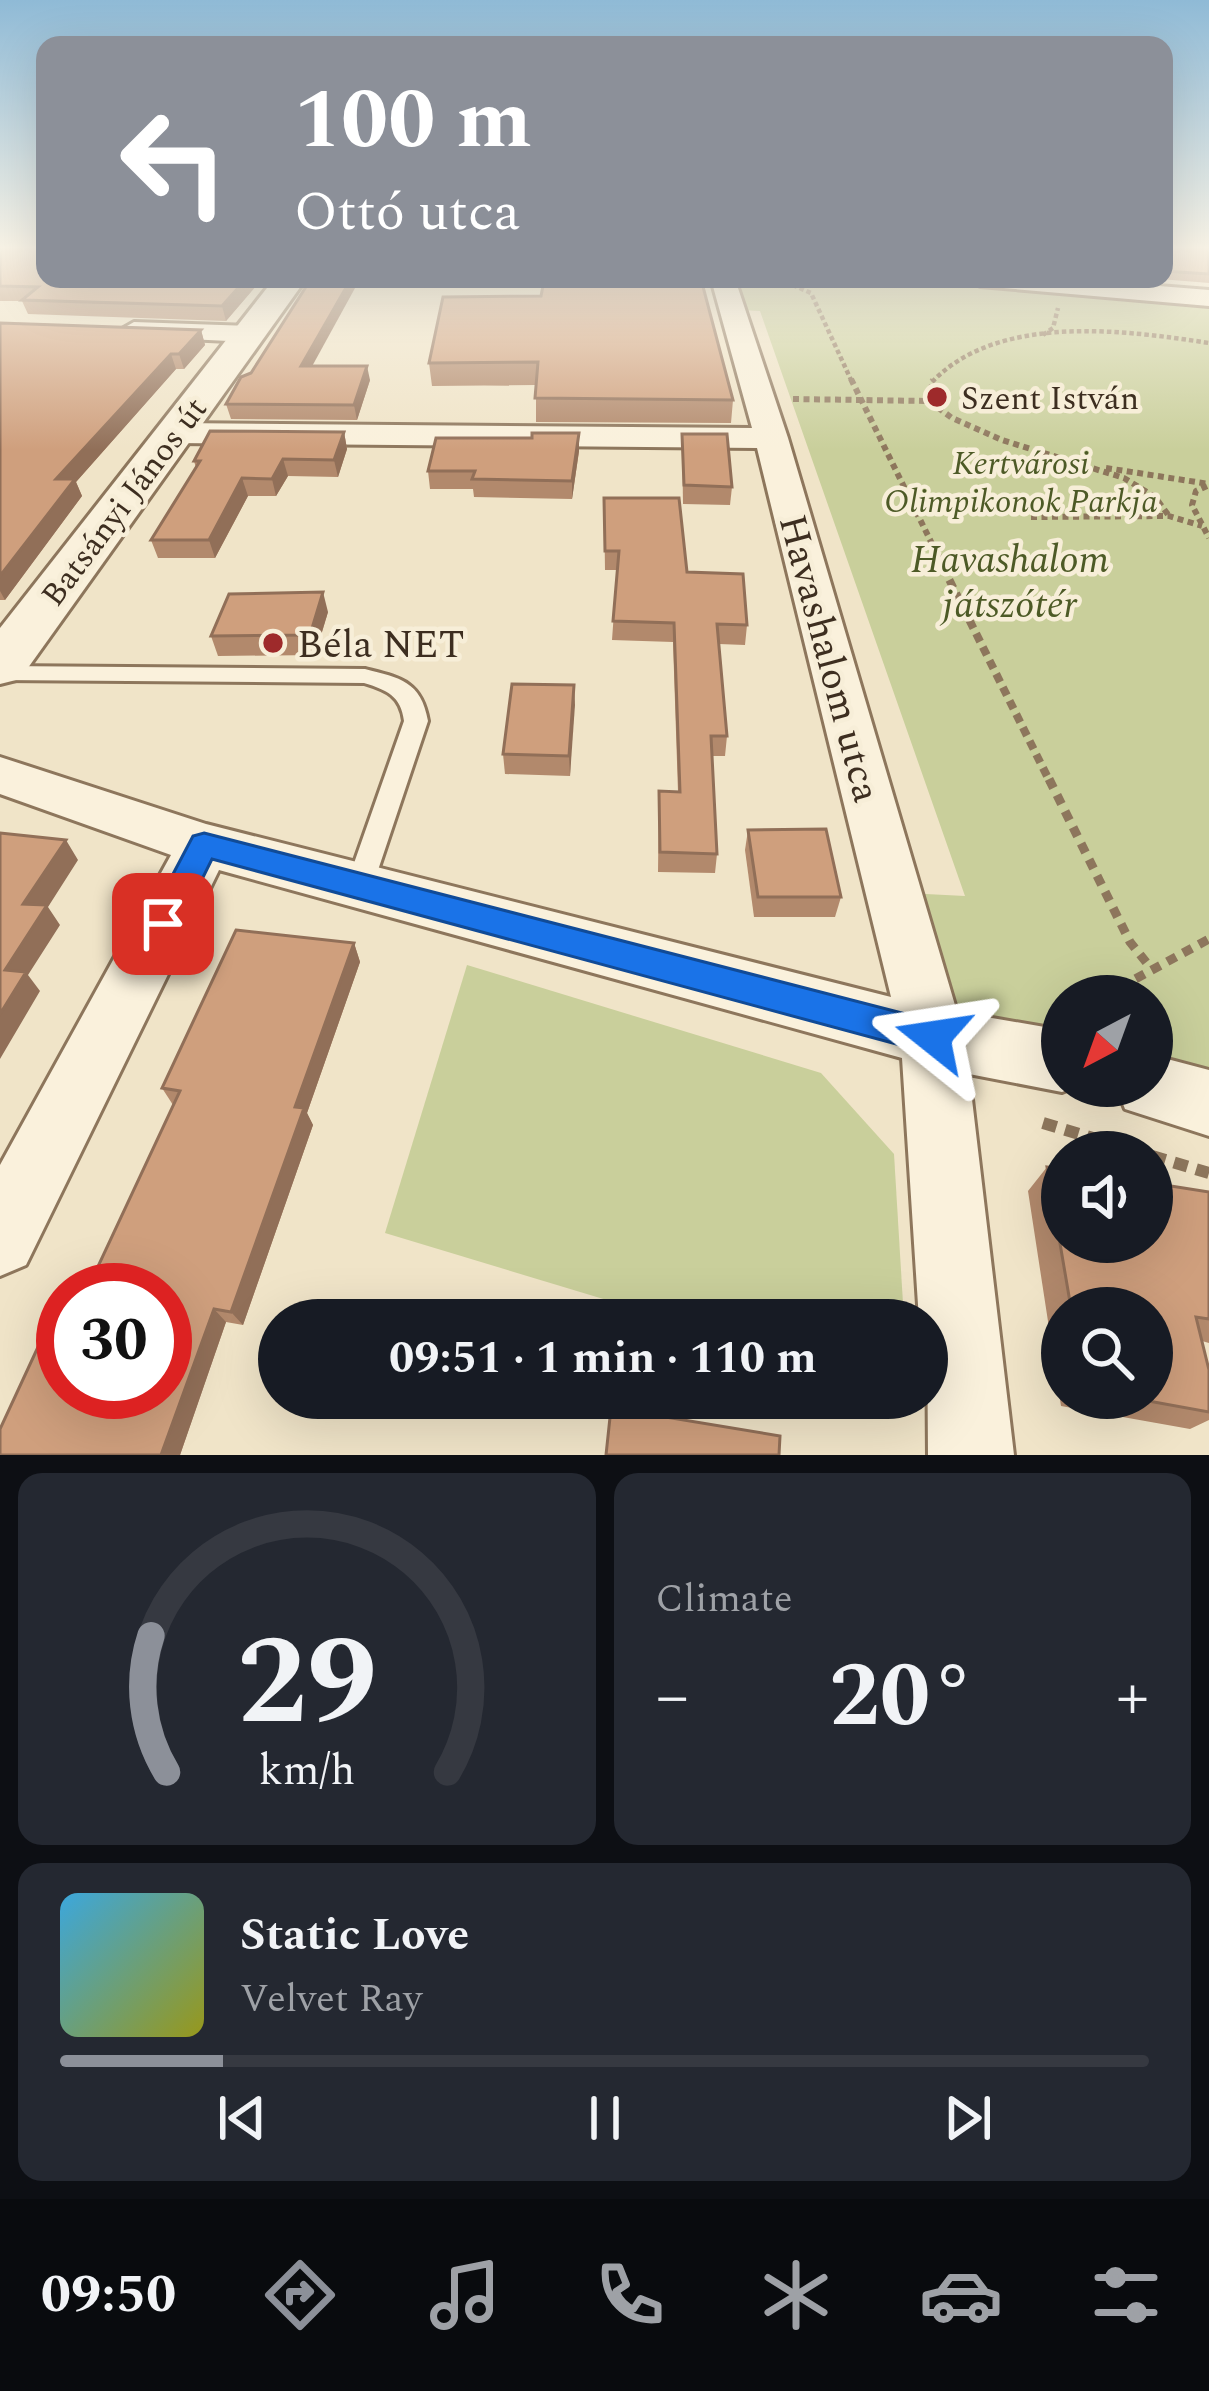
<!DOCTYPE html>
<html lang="en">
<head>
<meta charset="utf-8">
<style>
	:root { --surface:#171b24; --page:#242831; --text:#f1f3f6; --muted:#9ea1a6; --line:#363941; --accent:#8c9099 }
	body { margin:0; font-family:Spectral,serif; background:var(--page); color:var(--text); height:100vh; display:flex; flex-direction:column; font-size:45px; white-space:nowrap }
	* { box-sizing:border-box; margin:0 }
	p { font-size:39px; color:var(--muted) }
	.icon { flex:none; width:66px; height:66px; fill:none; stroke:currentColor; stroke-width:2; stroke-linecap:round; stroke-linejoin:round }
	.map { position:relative; height:1455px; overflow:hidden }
	.sheet { display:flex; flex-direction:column; gap:18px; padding:18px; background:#0d0f14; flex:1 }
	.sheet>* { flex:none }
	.guide { position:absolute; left:36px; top:36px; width:1137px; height:252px; border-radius:24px; box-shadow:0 12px 48px #0002; background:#8c9099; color:#fff; overflow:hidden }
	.needle { width:78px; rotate:221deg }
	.controls { position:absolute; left:1041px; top:975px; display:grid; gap:24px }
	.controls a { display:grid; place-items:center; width:132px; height:132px; border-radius:50%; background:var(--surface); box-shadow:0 12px 48px #0002; font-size:60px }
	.speed { position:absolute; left:36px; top:1263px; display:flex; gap:24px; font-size:60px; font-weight:700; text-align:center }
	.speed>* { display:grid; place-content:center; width:156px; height:156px; border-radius:50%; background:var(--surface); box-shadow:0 12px 48px #0002; line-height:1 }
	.speed .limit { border:18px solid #d22; background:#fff; color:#111 }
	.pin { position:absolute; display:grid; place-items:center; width:102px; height:102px; color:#fff; margin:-51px; border-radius:24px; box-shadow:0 6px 18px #0006 }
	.me { position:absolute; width:132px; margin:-66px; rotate:285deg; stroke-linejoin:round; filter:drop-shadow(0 0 9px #0008) }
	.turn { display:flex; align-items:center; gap:42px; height:252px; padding:0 60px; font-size:54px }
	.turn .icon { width:156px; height:156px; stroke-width:2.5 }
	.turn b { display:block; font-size:84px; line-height:102px }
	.big { font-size:90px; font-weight:700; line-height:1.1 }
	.sheet .widget { flex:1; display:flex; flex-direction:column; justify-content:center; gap:18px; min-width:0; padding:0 42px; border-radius:24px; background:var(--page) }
	.sheet .dial { align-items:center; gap:0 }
	.dial svg { height:312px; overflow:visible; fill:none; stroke:var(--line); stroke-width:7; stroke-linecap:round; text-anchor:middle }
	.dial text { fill:var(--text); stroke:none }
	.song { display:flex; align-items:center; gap:36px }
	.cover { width:144px; height:144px; border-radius:18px; background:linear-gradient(135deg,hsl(200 70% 55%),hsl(60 70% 35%)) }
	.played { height:12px; border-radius:6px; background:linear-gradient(90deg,var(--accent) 15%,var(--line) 15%) }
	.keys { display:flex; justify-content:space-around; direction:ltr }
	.heat { display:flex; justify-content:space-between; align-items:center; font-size:66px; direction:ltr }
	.sheet .tiles { flex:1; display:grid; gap:18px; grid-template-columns:1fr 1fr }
	.widget:last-child { grid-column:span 2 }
	.trip { position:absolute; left:258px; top:1299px; width:690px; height:120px; border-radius:60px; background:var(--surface); box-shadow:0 12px 48px #0002; font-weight:700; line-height:120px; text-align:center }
	.menu { display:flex; height:192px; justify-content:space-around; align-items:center; background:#090b0e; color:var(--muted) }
	.menu .icon { width:84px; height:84px }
	.menu .selected { color:var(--accent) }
	.menu b { font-size:54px; color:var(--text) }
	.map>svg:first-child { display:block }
</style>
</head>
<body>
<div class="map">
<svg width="1209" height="1455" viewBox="0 0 1209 1455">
	<rect width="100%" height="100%" fill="#f0e4c8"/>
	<g fill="#c9cf9b">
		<path d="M731,279h168l310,28v761l-57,-11v-61h-90v43l-129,-26 -27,-120 59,3 -205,-585 -18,-1z"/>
		<path d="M467,965l354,108 73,81 10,166h-231l-288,-87z"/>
	</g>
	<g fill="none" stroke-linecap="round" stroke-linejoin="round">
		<defs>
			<path id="service" d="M0,666l365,3c35,9 56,12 63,52l-58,173 -10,3 -10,-3 -4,-8 58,-165c-3,-25 -17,-31 -40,-38l-364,-3z"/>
			<g id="minor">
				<path d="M711,279h24l53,159 169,574 105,18v56h15l-15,6 -93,-18 45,381h-86l-1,-135h-8l-17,-262 -683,-188 -193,395 -26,11v-111l171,-310 -171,-61v-37l206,67 685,173 -134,-549 -582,-5 -16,-10 16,-10 577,5z"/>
				<path d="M968,279h103l138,11v16l-229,-20z"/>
				<path d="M134,322l116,4 14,8 -14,8 -126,-6 -4,-6z"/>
				<path d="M1152,1055l57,15v66l-84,-27 -9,-23h36z"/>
			</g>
			<path id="tertiary" d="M274,279h32l-286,400 -20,5v-56z"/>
		</defs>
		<use href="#service" stroke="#8d765c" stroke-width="6"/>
		<use href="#minor" stroke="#8d765c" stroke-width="6"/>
		<use href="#tertiary" stroke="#8d765c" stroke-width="6"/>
		<g stroke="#8d765c" stroke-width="4.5" stroke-dasharray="4.5 3" stroke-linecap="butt">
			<path d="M779,279l32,14 41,89"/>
			<path d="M1043,335l10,-7 5,-20"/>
			<path d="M932,382c66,-69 192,-52 277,-39"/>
		</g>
		<g stroke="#8d765c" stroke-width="6" stroke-dasharray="6 4.5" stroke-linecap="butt">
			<path d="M851,379l87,177"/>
			<path d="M793,399l136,2 23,17 50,22 122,38 31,19 14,19"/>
			<path d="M929,401l4,-22"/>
			<path d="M1106,468l103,16"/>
			<path d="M1207,486l-11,5 -4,14 17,33"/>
			<path d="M1031,517l138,-1 33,10"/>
		</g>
		<path stroke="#8d765c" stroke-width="8" stroke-dasharray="9 6" stroke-linecap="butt" d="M936,553l114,229"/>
		<g stroke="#8d765c" stroke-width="9" stroke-dasharray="10 8" stroke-linecap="butt">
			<path d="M1049,779l81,163 20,25"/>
			<path d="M1104,996l105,-57"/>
		</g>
		<g stroke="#8d765c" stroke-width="12" stroke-dasharray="14 9" stroke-linecap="butt">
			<path d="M1043,1123l96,29"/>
			<path d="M1152,1156l57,17"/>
		</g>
		<use href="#service" fill="#faf1dc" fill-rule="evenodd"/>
		<use href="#minor" fill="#faf1dc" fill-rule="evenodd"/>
		<use href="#tertiary" fill="#faf1dc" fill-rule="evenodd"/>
	</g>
	<g fill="#b2896c" fill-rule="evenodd">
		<path d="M0,246l262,33 -36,42 -198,-7 -6,-13h-22z"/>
		<path d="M1164,246h45v37l-49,-4h4z"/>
		<path d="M443,297l290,103 -2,23 -195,-1v-37l-104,1 -3,-23z"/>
		<path d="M0,323l201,7 4,15 -21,24h-8l-100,113 6,14 -77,104h-5z"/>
		<path d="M312,366l58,14 -13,40 -126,-1 -5,-15z"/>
		<path d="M344,432l3,17 -9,28 -50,-1 -12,20h-28l-33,62h-57l-7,-18 45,-72 -2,-7z"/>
		<path d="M579,433v18l-7,48 -98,-2 -1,-8h-43l-2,-18 104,-33z"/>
		<path d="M682,434l50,53 -2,18 -47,-1z"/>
		<path d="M604,498l143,127 -2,20 -26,-1 8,92 -2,20h-13l5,98 -2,19 -57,-1 1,-81 19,1 -5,-150 -61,-2 5,-70h-12z"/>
		<path d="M328,612l-13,43 -97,1 -7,-20z"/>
		<path d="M574,685l-4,91 -65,-2 -2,-20z"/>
		<path d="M748,830l93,67 -6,20h-81l-9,-67z"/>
		<path d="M354,943l6,19 -53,151 6,12 -70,200 -17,-3 -46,133h-180l63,-63 110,-287 -11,-17z"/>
		<path d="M1047,1167l162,25v151l-7,-2 7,29v50l-19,9 -129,-23 -33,-215zM1062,1308h90v90h-90z"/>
	</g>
	<g fill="#916f58">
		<path d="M246,279h16l-36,42 -4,-15z"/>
		<path d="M351,279h9l-56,102 -3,-15z"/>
		<path d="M201,330l4,15 -21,24 -5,-15z"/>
		<path d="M171,354l5,15 -100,113 6,14 -77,104 -5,-9v-15l56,-97z"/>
		<path d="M367,366l3,14 -13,40 -3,-15z"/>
		<path d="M344,432l3,17 -9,28 -4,-17z"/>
		<path d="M579,433v18l-7,48v-18z"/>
		<path d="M283,459l5,17 -12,20 -4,-17z"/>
		<path d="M242,478l6,18 -33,62 -6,-18z"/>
		<path d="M323,592l5,20 -13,43 -5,-20z"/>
		<path d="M574,685l1,20 -5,71 -1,-20z"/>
		<path d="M66,840l12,20 -30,47 12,18 -32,50 12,16 -40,68v-45l5,-44 18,-66z"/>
		<path d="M354,943l6,19 -53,151 6,12 -70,200 -12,-13 64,-205z"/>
		<path d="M214,1309l12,13 -46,133h-19z"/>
	</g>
	<g fill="#cf9f7d" stroke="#916f58" stroke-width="3">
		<path d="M0,246h45v33h201l-24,27 -200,-6 16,-13 -38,-1z"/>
		<path d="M1164,246h45v28l-45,-3z"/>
		<path d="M311,279h40l-50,87h66l-13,39 -128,-1 15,-27 10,-4z"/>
		<path d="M652,279h49l32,121 -198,-2 3,-36 -109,1 14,-66 98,-1 3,-15z"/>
		<path d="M0,323l201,7 -22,24h-8l-115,125h19l-75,97z"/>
		<path d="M210,431l134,1 -10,28 -51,-1 -11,20 -30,-1 -33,62h-58l49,-79h-6z"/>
		<path d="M532,433h47l-7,48 -100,-2 3,-8h-47l8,-33h96z"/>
		<path d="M682,434h45l5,53 -48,-2z"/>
		<path d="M604,498h75l8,74 56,2 4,51 -30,-1 10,112h-16l6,118 -57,-2 -1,-61 21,1 -6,-169 -61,-2 6,-70h-14z"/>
		<path d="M323,592l-13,43 -99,1 18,-42z"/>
		<path d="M512,684l62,1 -5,71 -66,-2z"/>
		<path d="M826,829l15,68h-83l-10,-67z"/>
		<path d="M0,833l66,7 -43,64 24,1 -42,65 21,2 -26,42z"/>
		<path d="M236,930l118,13 -59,164 9,1 -73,204 -17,-3 -53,146h-161v-26l63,-136v99h102v-102h-78l93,-199 -18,-3z"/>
		<path d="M1047,1167l15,2v73h90v-59l57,9v127l-13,-2 13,53v42l-77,-14h20v-90h-81z"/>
		<path d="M611,1408l169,28 -1,19h-173z"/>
	</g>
	<linearGradient id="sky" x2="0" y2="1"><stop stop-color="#8fbad6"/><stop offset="0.55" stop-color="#f8f3e6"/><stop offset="1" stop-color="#f8f3e6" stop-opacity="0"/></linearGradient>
	<rect width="1209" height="450" fill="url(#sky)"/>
	<path fill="#1a73e8" stroke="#114b97" stroke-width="3" d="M204,833l729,188 13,4 5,12 -5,12 -13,5 -721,-195 -37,75 -12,4 -11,-4 -5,-10 5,-10 41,-78z"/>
	<g fill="#9e2a2b" stroke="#f7eed8" stroke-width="4.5">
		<circle cx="937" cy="397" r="12"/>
		<circle cx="273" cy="643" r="12"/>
	</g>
	<g text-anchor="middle" stroke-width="9" stroke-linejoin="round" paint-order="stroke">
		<g font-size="33" fill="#3d2e20" stroke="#f7eed8" text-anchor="start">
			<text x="961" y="409">Szent István</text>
		</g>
		<g font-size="33" font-style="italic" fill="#4d5a26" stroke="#f7eed8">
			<text x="1021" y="474">Kertvárosi<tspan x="1021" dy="38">Olimpikonok Parkja</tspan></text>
		</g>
		<g font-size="33" fill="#3d2e20" stroke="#f7eed8">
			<text transform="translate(123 501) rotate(-53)" y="12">Batsányi János út</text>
		</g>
		<g font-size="39" font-style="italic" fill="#4d5a26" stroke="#f7eed8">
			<text x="1010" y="572">Havashalom<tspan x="1010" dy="45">játszótér</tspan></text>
		</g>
		<g font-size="39" fill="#3d2e20" stroke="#f7eed8" text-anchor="start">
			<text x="297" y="657">Béla NET</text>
		</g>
		<g font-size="39" fill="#3d2e20" stroke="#f7eed8">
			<text transform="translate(831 658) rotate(75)" y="14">Havashalom utca</text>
		</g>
	</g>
</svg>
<div class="controls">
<a><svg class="needle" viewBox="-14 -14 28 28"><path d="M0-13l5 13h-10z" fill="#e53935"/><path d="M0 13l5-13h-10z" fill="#9ea1a6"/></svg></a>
<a><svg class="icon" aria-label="sound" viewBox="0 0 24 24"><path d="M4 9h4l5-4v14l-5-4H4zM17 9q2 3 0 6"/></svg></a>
<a><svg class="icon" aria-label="search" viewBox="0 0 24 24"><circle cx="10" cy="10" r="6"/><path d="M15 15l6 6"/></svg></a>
</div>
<div class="speed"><div class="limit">30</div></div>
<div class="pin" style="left:163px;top:924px;background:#d93025"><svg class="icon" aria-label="arrive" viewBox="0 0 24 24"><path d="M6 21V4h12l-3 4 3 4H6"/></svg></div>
<svg class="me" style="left:933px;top:1037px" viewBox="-20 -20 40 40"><path d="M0-17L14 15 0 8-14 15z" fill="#1a73e8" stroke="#fff" stroke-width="4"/></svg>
<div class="trip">09:51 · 1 min · 110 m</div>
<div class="guide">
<div class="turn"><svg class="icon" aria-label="left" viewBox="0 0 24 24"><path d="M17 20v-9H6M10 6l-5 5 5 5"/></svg><div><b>100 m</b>Ottó utca</div></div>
</div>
</div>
<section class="sheet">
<div class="tiles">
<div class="widget dial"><svg viewBox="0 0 100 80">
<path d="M14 69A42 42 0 1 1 86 69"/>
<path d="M14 69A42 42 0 0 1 10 34" stroke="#8c9099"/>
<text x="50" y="56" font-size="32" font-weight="700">29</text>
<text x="50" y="72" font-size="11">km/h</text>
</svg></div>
<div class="widget"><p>Climate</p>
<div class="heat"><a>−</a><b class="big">20°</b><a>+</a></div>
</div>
<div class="widget">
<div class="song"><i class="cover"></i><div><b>Static Love</b><p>Velvet Ray</p></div></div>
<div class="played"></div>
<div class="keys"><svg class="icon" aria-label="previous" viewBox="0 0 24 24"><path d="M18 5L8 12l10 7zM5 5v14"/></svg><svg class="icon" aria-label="pause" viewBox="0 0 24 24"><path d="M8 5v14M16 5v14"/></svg><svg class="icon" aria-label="next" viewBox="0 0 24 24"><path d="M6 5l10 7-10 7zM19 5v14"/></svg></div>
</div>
</div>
</section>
<nav class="menu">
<b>09:50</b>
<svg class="icon selected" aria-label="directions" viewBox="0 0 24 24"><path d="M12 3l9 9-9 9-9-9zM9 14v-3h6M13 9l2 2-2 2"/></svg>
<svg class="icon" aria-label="music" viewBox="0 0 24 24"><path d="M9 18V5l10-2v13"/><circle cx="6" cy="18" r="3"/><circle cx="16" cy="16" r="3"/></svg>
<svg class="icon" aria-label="phone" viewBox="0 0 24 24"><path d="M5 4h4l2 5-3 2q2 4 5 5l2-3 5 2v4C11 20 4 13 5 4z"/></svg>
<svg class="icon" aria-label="climate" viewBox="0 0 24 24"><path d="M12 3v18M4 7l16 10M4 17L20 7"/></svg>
<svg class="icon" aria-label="car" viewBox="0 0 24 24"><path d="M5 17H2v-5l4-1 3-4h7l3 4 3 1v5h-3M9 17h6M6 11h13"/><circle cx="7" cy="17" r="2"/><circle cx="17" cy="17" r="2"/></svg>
<svg class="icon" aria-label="filters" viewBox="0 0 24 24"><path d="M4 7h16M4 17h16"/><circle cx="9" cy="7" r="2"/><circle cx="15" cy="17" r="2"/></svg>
</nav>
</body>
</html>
